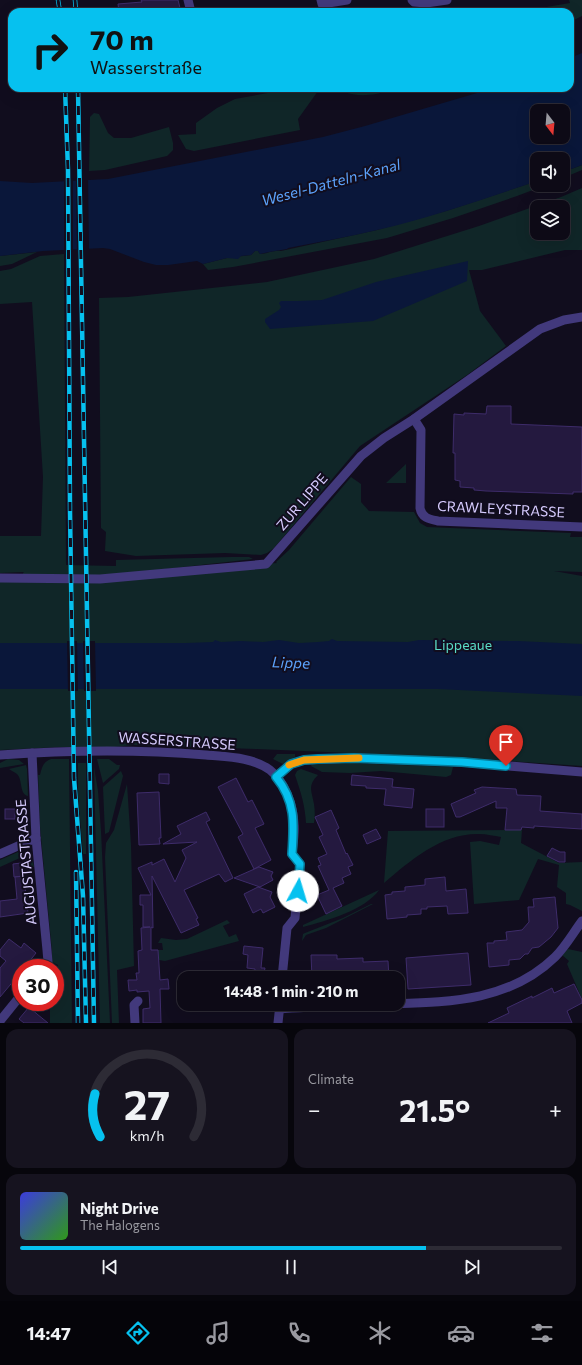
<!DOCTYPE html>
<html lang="en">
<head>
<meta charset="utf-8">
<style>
	:root { --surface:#0d0a16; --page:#16131f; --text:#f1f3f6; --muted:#9a9aa1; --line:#2d2b35; --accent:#06c1ef }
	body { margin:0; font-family:Commissioner,sans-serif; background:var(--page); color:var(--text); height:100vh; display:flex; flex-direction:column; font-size:15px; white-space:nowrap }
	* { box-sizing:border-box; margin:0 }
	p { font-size:13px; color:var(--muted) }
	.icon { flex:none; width:22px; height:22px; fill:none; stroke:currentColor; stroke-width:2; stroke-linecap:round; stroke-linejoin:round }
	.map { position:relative; height:1023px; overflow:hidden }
	.side { display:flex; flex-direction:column; gap:6px; padding:6px; background:#07060c; flex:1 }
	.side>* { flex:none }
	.guide { position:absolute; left:8px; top:8px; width:566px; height:84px; border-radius:12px; box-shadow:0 4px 16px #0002,0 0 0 1px var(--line); background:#06c1ef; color:#111; overflow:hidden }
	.needle { width:26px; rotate:164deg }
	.fabs { position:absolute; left:530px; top:104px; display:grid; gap:8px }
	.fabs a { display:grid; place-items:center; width:40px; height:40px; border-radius:8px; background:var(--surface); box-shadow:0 4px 16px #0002,0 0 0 1px var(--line); font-size:20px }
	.speed { position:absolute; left:12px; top:959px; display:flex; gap:8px; font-size:20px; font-weight:700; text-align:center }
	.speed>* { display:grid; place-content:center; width:52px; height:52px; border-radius:50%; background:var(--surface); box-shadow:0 4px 16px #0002,0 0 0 1px var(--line); line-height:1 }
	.speed .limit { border:6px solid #d22; background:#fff; color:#111 }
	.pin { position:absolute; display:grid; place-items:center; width:34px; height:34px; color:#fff; margin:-41px -17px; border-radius:50% 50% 50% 0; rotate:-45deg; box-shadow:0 0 4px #0007 }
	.pin .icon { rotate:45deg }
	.me { position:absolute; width:44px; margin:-22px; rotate:6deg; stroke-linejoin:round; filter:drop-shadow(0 0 3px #0008) }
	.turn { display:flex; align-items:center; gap:14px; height:84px; padding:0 16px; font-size:18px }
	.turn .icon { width:52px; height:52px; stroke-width:2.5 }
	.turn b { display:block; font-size:28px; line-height:34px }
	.big { font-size:30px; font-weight:700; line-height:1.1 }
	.side .tile { flex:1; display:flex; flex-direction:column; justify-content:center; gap:6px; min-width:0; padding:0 14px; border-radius:12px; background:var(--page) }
	.side .dial { align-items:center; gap:0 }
	.dial svg { height:104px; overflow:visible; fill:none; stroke:var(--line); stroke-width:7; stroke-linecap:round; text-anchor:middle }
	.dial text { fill:var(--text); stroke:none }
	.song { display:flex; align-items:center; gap:12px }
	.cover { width:48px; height:48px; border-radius:6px; background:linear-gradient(135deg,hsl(240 70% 55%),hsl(110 70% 35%)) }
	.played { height:4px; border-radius:2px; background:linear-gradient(90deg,var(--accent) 75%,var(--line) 75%) }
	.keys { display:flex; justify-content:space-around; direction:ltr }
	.heat { display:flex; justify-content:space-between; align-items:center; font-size:22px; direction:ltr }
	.side .tiles { flex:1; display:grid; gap:6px; grid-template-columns:1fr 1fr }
	.tile:last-child { grid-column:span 2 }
	.trip { position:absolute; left:177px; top:971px; width:228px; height:40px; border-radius:12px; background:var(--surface); box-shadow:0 4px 16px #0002,0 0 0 1px var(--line); font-weight:700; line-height:40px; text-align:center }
	.dock { display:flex; height:64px; justify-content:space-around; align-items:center; background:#050409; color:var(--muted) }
	.dock .icon { width:28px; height:28px }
	.dock .selected { color:var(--accent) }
	.dock b { font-size:18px; color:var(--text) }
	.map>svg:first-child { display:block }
</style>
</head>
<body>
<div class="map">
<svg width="582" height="1023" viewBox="0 0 582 1023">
	<rect width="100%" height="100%" fill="#110d1e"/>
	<g fill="#102628" fill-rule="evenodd">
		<path d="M569,0h13v16l-12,6v-10h-48l1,-1 47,-8z"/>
		<path d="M295,88h9l14,3 -20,28 2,11 -106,21 -8,-2 -8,-14 18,-1v-11l21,-15 18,-9z"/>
		<path d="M340,88h51v3c-20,4 -30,7 -50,0z"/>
		<path d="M94,113l5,1 9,19 6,5h17l38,-11 4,16v7l-6,6 -62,14 -16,1 1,-54z"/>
		<path d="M582,165v5l-19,8v-6z"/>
		<path d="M537,181v4h9l-29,11 -64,22 -66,20 -154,29 -25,3 -5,-6 24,-6 24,-3 4,-4h3l2,3c7,0 13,-4 21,-3l96,-21 69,-19z"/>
		<path d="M582,188v62h-17l-83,20h-13l11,41 26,35 -39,29 -107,71 -86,102 -7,5 -6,2 -36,-2 -89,3 -31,-5 1,-19 -5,-4 -2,-230 29,-1 139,-15 107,-23 105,-33 82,-29zM537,207h26v26h-26z"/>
		<path d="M37,252l-25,12 -12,2v-10z"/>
		<path d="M64,254l2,311 50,1v-6l115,-3h18l4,2 -131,15 155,-11 -1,-1 13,-12 62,-73 10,7v18l8,9 45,1 6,11 7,4 144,6 -1,4h12v35l-28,-1 28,5v190l-116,-8 -209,-9 -124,-4 -18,2h-54l-61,3v-169h22l1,-8 1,-1 -24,1v-37h41l2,-59 -11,-175 -32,2v-33l11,-2 29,-13z"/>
		<path d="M406,464v19h-20z"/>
		<path d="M277,754h18v3l-12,7 -10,-5z"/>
		<path d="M8,759l11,1 5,4 -24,4v-5z"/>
		<path d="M51,759h18l3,264h-22v-21h5v-26l3,-11 -6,-3v-11l-12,-124 -2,-52h2c2,-8 3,-13 11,-16z"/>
		<path d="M97,759h12l8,6h3l-1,4 -16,14z"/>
		<path d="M326,762l127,5 -2,8 -5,2 -65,-6 -31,2 -28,-1 -11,-6 1,-2z"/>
		<path d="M78,763h8v91h-3l-5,-59z"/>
		<path d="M26,765l1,4 1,27c-9,-2 -5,-16 -11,-22 -2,-2 -6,-3 -8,-5z"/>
		<path d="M94,767l4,24 3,40 9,192h-10z"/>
		<path d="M301,769l17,6c-11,11 -6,16 -4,29 1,7 1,13 0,19h-8c-1,-18 -5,-30 -11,-48l2,-4z"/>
		<path d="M121,771l2,5 -14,56 -4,2 -2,-47z"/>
		<path d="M127,784l4,61 3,121 -17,4 2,53h-7l-7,-166 1,-14 8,-13z"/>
		<path d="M522,830l-1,13 38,20 23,-1v49l-12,-6 -4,-1v-11l-9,-6 2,-22 -21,-6 -19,41 -45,4 -4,-62 10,-1 19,4 2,-8c-7,-1 -14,-3 -22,-3 -37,-1 -68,26 -95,49l4,-52z"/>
		<path d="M18,852c10,0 15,4 16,15h-3l-1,-6 -8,-4 -22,10v-7z"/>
		<path d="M379,890c-14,20 -53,31 -76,37v-2z"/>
		<path d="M371,904h2l-47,24 -20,7 -4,6 1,-7 2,-1 38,-15z"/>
		<path d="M227,920l3,3 -7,3 6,11 7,-3 3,7 -74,20 -6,-1 -1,-10h5l-1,-7h-4l3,-5 15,2 11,-1z"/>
		<path d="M568,949l14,3v47l-15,-35 2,-3 -7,-6z"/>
	</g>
	<g fill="#0a173a" fill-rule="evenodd">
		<path d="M582,53v112l-19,7v-13h-26v22c-53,18 -105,36 -160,49 -29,7 -60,12 -89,18l-1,1 -18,3 -9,2 -2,-3h-3l-4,4 -10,1 -3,3 -11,-1 -24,6 -6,-3 -29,4h-12l-12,-3 -34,-13 -7,-1 -60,3 -43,5v-75l32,2 76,-4 215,-42 42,-11 129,-38h76v-30zM537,111h26v26h-26z"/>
		<path d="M468,261l-1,20 -94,40 -103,8 -5,-7v-3l14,-9 2,-3 -2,-4 2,-2h17l24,-1 54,-18z"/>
		<path d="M332,639l5,2 71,1 11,-2 99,1 64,3v52l-144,-7h-438v-46h186l27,-1 2,-2 6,2 20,-1 22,1 16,-2 20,3 19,-1 11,-1z"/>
	</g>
	<g fill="#110d1e">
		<path d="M73,178v73l-9,1v-73z"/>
		<path d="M76,178h12l1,73h-12z"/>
		<path d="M67,641h10l1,50h-10z"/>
		<path d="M83,641h12l1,50h-12z"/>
	</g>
	<g fill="#24193f" stroke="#3e2c6a">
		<path d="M141,0h37l3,12h-62l-1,-8 24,-2z"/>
		<path d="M487,406h24v18l71,3v65h-9v2l-87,-3 -12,-1v-2l-14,-1v-6l-5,-1v-27h-2l1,-39 10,1v-2l22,1z"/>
		<path d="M159,774h10v10l-10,-1z"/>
		<path d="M352,775l41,4 -1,8 22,2 -2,19 -28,-3 2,-16 -20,-1v-2l-15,-1z"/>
		<path d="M236,778l12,24 4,-2 12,24 -9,4 16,32 -17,9 -16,-32 5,-3 -25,-47z"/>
		<path d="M482,787l34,2 1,6 24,1 -1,15 42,3v15l-48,-3v2l-12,-1 -1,3h-16l2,-22h-11v-7l-36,16h-4l-5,-13 25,-11 -2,-3z"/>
		<path d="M159,792l2,46h-2l1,6 -21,1 -2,-52z"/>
		<rect x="5" y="809" width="10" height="10"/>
		<rect x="426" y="809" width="18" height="18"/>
		<path d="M331,810l8,18 -3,2 10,24 1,-1 6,12 -5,2 3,7 -9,4 2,5 -11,5 9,18 -16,8 -9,-19 12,-5 -11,-24 3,-1 -3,-7 9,-4 -8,-17 4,-2 -8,-18z"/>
		<path d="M206,812l4,8 -4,2 27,56 -8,4 -6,-8 -35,16 14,28 -2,1 3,6 -18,8 -29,-57 1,52 -2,-1v23h7l2,30 8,-1 1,10h-9l1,34h-18v-14l7,-1 -1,-17 -12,1v-2l-8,1 -1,-11h9l-1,-7h3l-1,-22 4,-1 -1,-22 9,-1h-7v-22h-3v-10h11l-13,-27 14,-6v3l12,-6 11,23 11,-24 -4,-8 15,-8 -34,2 18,-10 -4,-8z"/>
		<path d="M376,829l5,9 -14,6 -4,-9z"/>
		<path d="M552,848l8,4h5v10h-6l-12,-6z"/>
		<path d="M21,863l2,13 -9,1 -1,-13z"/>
		<path d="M259,867l14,5 -2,4 2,4 -13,7 -26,-9z"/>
		<path d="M24,876l4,37 -28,4v-16l17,-2 -2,-22z"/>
		<path d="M445,877l1,14 20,-2 2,24 -20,1 -1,-8 -20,1v2h-6v5l-14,1v2l-20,2 -2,-24 7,-1v-2l13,-1v-4l20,-2v-6z"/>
		<path d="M258,887l14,5 -2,5 5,10 -12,6 -2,-4 -8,4 -9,-19z"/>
		<path d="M555,897l3,31 -7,9 -12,10 -7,1 -4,6h-3l-5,5 -11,1v5l-20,2 -2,-24h7v-2l13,-1 -1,-8 16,-2 7,-8 -1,-15h6l-1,-8z"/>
		<path d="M9,939l12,9 3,-5 12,10 -12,15h-3v4l-21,25v-29l6,-7 -6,-5v-6z"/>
		<path d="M244,946l19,2 -2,20h4l-2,10h-9l1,-9 -8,-1 1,-13 -5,-1z"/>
		<path d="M468,953l3,32 -63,4 -2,-31z"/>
		<path d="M311,955h26v4l26,-1v4l25,-1 1,17h-77z"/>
		<path d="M574,984l8,16v3l-15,8 5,12h-84l21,-10 -2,-5 25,-12v2l20,-10 2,5z"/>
		<path d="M29,1007l8,7 11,9h-24l-5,-4z"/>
	</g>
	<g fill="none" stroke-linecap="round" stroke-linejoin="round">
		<g stroke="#42397c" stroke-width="9">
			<path d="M188,0l3,12"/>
			<path d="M321,0l1,4 25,-4"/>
			<path d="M412,0l2,2 12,1 21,-3"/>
			<path d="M414,419l7,11 -1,78c2,10 9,11 18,13l144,6"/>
			<path d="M0,578l100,1 166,-15 95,-108 23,-18 30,-19 126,-90 24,-9 18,-3"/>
			<path d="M32,753l4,85 11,112 1,12 -4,6"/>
			<path d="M0,755c68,-5 137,-6 206,0 20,2 47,2 64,15 15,12 23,34 24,54 1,9 -1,20 -2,30l8,10 -5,54 -8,10 -5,50"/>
			<path d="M276,777l15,-13 13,-4 50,-2 107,4 121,10"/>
			<path d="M0,854l36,-16"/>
			<path d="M279,1009c38,-3 76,-3 113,-5 58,-2 118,-3 163,-47 11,-11 18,-24 27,-36"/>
			<path d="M0,1021l21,-26"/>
			<path d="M135,1023l-1,-18 4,-4"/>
			<path d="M278,1023l2,-19"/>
		</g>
		<defs>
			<g id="rail">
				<path d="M58,0l2,12"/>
				<path d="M75,0l1,12"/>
				<path d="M65,88l3,82 2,341 4,267 9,118 3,127"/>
				<path d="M78,88l16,935"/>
				<path d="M76,872l2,151"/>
			</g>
		</defs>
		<use href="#rail" stroke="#06c1ef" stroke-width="4.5"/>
		<use href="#rail" stroke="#110d1e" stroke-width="3" stroke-dasharray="9" stroke-linecap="butt"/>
	</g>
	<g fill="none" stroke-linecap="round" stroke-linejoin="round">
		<defs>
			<path id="route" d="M298,891l2,-27 -8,-10c2,-29 4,-53 -16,-77l15,-13 13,-4 14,-1 36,-1 108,4 44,4"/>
		</defs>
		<use href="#route" stroke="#047d9b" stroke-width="10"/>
		<use href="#route" stroke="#06c1ef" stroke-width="7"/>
		<path stroke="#f59e0b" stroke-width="7" d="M289,765l15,-5 55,-2"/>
	</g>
	<g text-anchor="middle" stroke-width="4" stroke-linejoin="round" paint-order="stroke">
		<g font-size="14" fill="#d6cbfe" stroke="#110d1e">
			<text transform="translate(302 502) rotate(-49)" y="5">ZUR LIPPE</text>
			<text transform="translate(501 509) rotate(3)" y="5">CRAWLEYSTRASSE</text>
			<text transform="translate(177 741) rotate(4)" y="5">WASSERSTRASSE</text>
			<text transform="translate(26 862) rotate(-95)" y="5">AUGUSTASTRASSE</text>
		</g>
		<g font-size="14" fill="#5adbc7" stroke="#110d1e">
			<text x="463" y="650">Lippeaue</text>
		</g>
		<g font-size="15" font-style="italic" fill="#5ca2fb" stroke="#110d1e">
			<text transform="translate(331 183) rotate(-15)" y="5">Wesel-Datteln-Kanal</text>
			<text transform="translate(291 663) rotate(2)" y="5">Lippe</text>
		</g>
	</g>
</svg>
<div class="fabs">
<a><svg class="needle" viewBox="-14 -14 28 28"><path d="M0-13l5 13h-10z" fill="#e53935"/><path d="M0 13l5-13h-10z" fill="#9a9aa1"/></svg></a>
<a><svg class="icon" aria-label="sound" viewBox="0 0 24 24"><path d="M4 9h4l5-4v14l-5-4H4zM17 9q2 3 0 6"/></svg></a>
<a><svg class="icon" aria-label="layers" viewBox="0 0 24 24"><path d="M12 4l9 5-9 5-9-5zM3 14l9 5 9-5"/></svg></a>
</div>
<div class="speed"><div class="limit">30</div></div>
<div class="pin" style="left:506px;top:766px;background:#d93025"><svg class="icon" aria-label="arrive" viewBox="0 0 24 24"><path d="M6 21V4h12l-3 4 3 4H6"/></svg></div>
<svg class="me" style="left:298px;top:891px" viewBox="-20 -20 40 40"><circle r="19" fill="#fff"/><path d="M0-13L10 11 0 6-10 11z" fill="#06c1ef"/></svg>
<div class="trip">14:48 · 1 min · 210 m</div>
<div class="guide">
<div class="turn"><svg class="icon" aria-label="right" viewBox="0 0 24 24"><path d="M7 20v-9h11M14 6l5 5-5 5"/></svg><div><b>70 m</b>Wasserstraße</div></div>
</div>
</div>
<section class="side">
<div class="tiles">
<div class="tile dial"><svg viewBox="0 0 100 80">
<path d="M14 69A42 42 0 1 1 86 69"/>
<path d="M14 69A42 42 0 0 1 10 36" stroke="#06c1ef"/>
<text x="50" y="56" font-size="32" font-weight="700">27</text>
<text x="50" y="72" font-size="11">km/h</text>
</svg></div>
<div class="tile"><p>Climate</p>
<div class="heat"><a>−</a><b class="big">21.5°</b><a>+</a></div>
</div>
<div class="tile">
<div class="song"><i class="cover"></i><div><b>Night Drive</b><p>The Halogens</p></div></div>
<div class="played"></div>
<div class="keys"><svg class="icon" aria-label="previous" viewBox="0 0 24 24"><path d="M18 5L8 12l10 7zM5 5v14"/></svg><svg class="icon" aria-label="pause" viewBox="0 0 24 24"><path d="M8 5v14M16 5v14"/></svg><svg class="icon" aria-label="next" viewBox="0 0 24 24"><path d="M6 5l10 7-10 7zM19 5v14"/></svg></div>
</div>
</div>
</section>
<nav class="dock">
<b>14:47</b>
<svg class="icon selected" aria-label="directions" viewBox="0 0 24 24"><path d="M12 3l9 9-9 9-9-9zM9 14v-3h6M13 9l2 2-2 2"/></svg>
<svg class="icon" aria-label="music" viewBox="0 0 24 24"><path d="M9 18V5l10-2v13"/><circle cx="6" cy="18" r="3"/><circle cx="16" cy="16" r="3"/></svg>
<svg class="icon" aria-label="phone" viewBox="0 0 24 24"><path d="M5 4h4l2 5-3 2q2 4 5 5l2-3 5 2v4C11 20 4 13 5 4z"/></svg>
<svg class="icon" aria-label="climate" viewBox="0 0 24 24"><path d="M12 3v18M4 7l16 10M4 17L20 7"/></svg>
<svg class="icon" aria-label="car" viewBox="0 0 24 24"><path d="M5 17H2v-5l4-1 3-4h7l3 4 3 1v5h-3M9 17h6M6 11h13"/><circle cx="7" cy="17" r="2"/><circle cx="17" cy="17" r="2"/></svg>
<svg class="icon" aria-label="filters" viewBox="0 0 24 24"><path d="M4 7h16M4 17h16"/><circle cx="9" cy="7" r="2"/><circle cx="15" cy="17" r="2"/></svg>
</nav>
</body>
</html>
